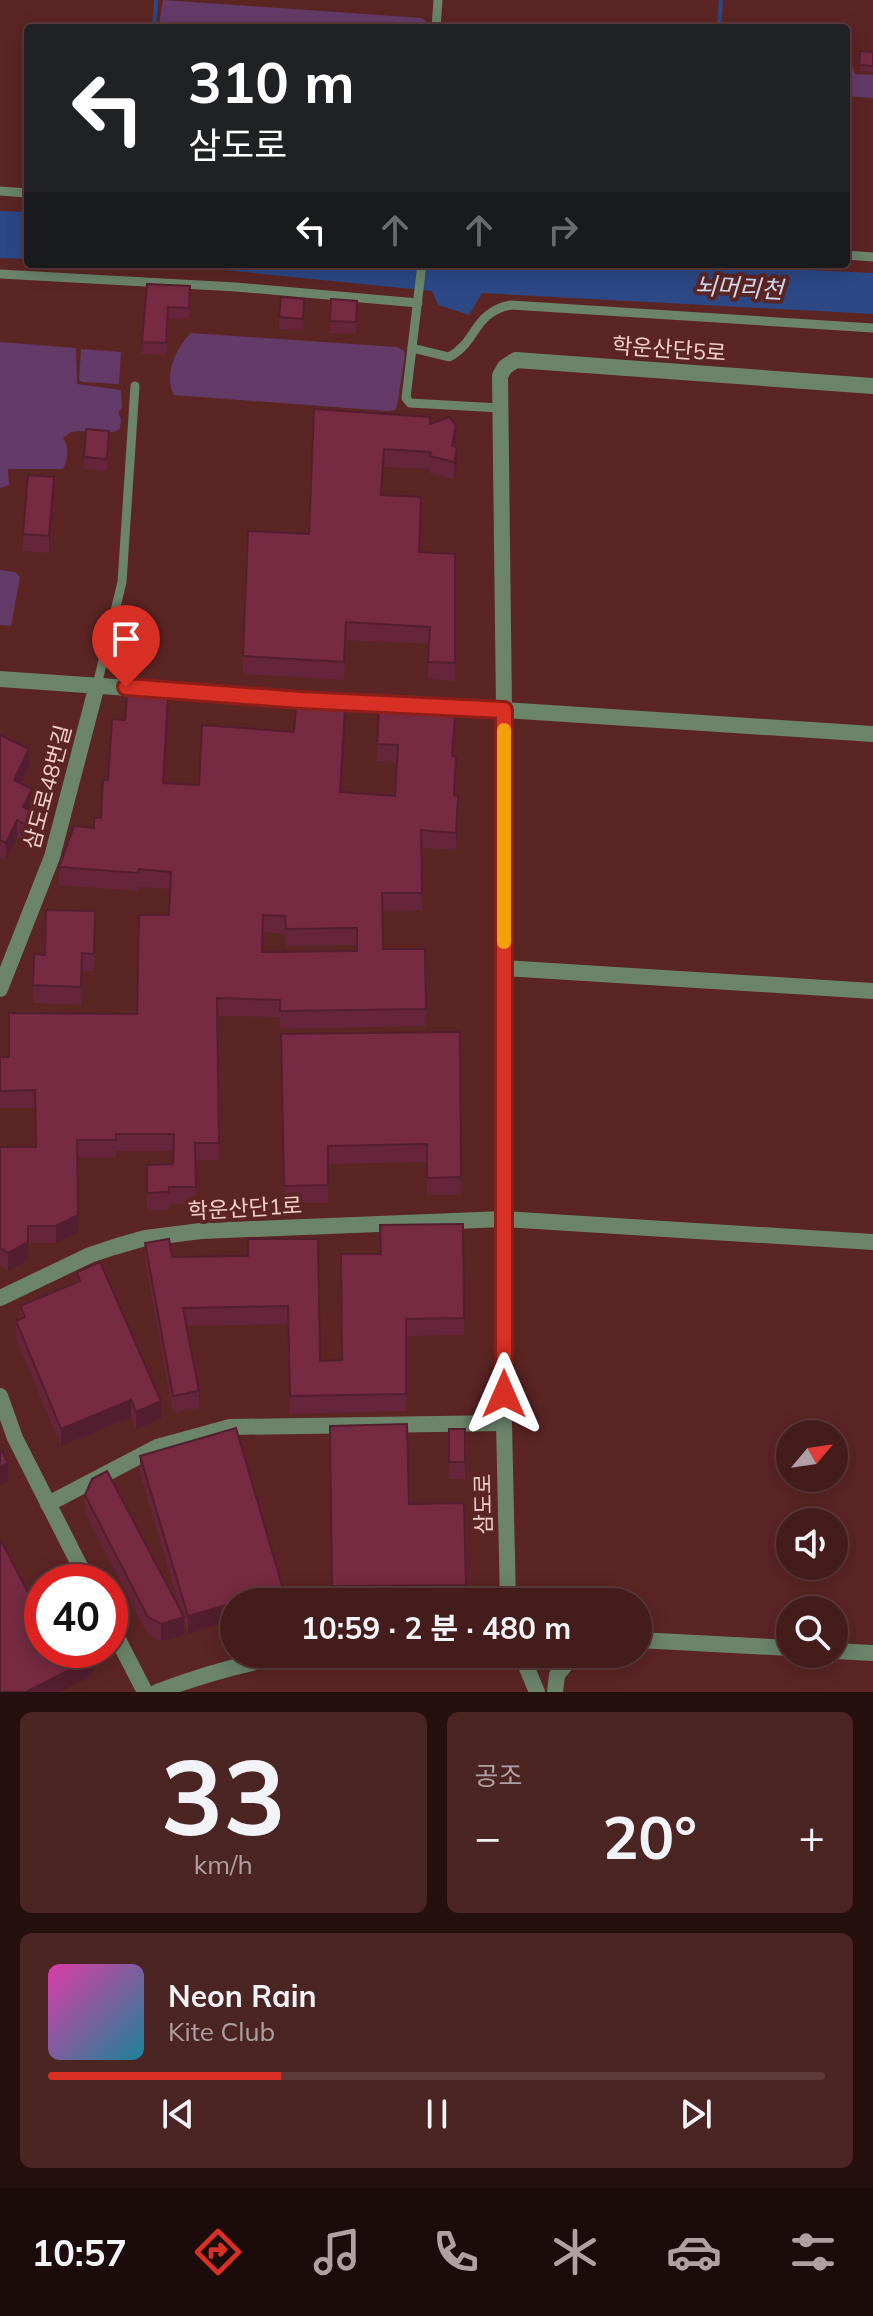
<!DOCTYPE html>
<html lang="ko">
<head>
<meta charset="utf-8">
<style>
	:root { --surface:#441c1b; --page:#4b2524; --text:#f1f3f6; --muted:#afa1a3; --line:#5c3a3a; --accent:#d93025 }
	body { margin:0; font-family:Mulish,"Noto Sans KR",sans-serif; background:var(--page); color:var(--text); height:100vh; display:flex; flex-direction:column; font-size:30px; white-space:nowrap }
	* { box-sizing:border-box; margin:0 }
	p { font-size:26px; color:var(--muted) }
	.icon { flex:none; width:44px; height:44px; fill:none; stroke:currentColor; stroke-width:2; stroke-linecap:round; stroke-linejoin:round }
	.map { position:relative; height:1692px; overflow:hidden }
	.sheet { display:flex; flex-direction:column; gap:20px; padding:20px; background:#250f0f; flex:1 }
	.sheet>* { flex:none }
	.banner { position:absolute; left:24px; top:24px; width:826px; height:244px; border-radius:8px; box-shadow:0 4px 20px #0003,0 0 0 2px var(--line); background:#202124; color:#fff; overflow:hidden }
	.needle { width:52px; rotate:61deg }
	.controls { position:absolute; left:776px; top:1420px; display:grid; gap:16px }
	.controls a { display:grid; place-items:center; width:72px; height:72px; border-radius:50%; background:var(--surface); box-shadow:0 4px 20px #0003,0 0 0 2px var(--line); font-size:40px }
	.speed { position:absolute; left:24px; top:1564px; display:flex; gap:16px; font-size:40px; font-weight:700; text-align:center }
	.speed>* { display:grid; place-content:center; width:104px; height:104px; border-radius:50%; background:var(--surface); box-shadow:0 4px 20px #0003,0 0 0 2px var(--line); line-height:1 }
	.speed .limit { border:12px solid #d22; background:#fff; color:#111 }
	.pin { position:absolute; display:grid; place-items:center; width:68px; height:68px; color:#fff; margin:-82px -34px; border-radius:50% 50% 50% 0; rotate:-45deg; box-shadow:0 0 8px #0007 }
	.pin .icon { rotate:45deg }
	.me { position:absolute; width:88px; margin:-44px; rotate:0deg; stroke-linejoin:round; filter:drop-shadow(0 0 6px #0008) }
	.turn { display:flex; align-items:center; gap:28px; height:168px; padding:0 32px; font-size:36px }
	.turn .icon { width:104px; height:104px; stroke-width:2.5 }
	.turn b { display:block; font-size:56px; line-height:68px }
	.lanes { display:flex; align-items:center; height:76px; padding:0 32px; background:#0003; justify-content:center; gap:40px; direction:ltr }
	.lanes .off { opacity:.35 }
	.big { font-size:60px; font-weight:700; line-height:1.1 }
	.sheet .tile { flex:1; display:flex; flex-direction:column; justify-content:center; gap:12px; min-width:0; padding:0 28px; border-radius:12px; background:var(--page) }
	.sheet .dial { align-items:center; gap:0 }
	.dial b { font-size:104px; line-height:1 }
	.song { display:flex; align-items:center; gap:24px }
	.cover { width:96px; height:96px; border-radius:12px; background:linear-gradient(135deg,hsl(320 70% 55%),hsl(190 70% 35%)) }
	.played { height:8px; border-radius:4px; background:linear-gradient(90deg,var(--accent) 30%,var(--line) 30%) }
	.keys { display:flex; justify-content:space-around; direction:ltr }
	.heat { display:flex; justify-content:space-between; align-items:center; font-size:44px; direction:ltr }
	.sheet .tiles { flex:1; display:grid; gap:20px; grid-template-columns:1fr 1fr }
	.tile:last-child { grid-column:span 2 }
	.trip { position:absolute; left:220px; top:1588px; width:432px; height:80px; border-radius:40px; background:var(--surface); box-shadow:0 4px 20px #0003,0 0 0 2px var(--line); font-weight:700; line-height:80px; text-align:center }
	.tabs { display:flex; height:128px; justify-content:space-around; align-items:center; background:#1b0b0b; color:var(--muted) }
	.tabs .icon { width:56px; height:56px }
	.tabs .current { color:var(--accent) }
	.tabs b { font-size:36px; color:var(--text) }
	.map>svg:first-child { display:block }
</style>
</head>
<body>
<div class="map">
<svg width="873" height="1692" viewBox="0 0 873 1692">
	<rect width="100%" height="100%" fill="#5b2524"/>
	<g fill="#643b68">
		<path d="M163,0l258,18 5,3v7h-264l-3,-4z"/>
		<path d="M846,57l4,2 5,15 18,1v23l-27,-2z"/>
		<path d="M191,333l206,14 7,4 1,4 -8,51 -2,4 -7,1 -214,-16c-11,-19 2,-48 17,-62z"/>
		<path d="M0,342l76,6 1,36 44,6 1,18 -4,4 3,7 -1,10 -6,3 -37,-1 -6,1 -8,6c6,8 5,23 0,31h-55l1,16 -9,3z"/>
		<path d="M81,349l40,3 -2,32 -37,-2 -3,-2z"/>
		<path d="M0,570l15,2 5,5 -9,49 -11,-1z"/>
	</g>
	<g fill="#2c4885">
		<path d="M0,211l28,1v47l-28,-1z"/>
		<path d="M163,264h520l190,9v41l-391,-21 -13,22 -31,-10 -6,-14z"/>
	</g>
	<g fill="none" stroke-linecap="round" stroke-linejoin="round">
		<g stroke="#2c4885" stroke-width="4">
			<path d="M154,28l2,-28"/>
			<path d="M719,28l2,-28"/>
		</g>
		<g stroke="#6b846a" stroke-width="9">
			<path d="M436,28l2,-28"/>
			<path d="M0,191l28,2"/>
			<path d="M846,255l27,2"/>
			<path d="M422,264l-16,134 4,5 90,5"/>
			<path d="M0,274l236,13 182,16"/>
			<path d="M412,348l37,9c28,-14 24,-45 62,-52l362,23"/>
			<path d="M97,685l25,-103 13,-196"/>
		</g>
		<g stroke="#6b846a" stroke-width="16">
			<path d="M504,710l369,24"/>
			<path d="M504,968l369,23"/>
			<path d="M0,989l52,-132 45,-172"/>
			<path d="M0,1298l90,-43 24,-8 31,-9 56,-7 303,-12 369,23"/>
			<path d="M0,1396l15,42 73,144"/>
			<path d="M48,1504l109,-57 73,-20 274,-4"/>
			<path d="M110,1624l35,68"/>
			<path d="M638,1640l152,8"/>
			<path d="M834,1651l39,2"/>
			<path d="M555,1692l2,-17 17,-21"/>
		</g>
		<g stroke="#6b846a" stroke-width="16">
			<path d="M0,679l301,21 203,10v713l4,179"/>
			<path d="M504,710l-4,-334 5,-9 11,-7 357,26"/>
			<path d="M521,1654l16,38"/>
			<path d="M157,1692c47,-18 93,-31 143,-38"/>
		</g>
	</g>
	<g fill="#66253a" fill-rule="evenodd">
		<path d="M860,51l13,1v20l-14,-1z"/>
		<path d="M147,284l43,2 -1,33 -21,-1 -2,37 -24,-1z"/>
		<path d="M331,299l26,2 -1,33 -26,-1z"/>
		<path d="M304,310l-1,20 -24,-1v-12z"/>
		<path d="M314,409l116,15 26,18 1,24 -3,13 -24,-6v-4l-46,-2 -2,28 39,20 -2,37 36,2v127l-27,-2 1,-35 -83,-4 -2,40 -101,-6v-18l66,-122z"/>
		<path d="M109,443l-2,28 -23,-2v-12z"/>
		<path d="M54,495l-5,58 -26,-2v-17z"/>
		<path d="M168,713l-4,70 35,2 95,-53 51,-7 -4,67 54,4 2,-34 -20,-1v-17l78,-11 -2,23 3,18 -1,21 3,18 -2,37 -34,-2v62l-40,1 1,38h42l1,77 -146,3v-12l-63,-1 2,144h-24l1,44h-27v6h-22v-45l26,-1 1,-13h-58v7h-39l1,74 -22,11h-28v17l-20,11 -8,-6v-118h36l-1,-39h-35v-51h9l128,-43 32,-99 1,-26 -31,-2 -1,4 -79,-6v-18l42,-49 7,-38 17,-60zM263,932l22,2 1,12 71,-1v6l-95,1z"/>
		<path d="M0,735l29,32 -8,17 11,23 -2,3 10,23 -7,13 -16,-8 -11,23 -6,-3z"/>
		<path d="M95,911l-1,60h-12l-1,34 -48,-2 1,-49 11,1z"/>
		<path d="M460,1032l1,163h-34v-33l-99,2v39h-44l-3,-169z"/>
		<path d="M463,1224l1,111 -58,1v75l-116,3 -2,-90 -102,2 13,65v17l-26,5 -28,-153v-17l27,14 76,-1v-17l72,122 22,-1 38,-106z"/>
		<path d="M77,1272l84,147 -25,10 -5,-12 -70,29 -45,-107v-18l4,-2v-13l57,-24z"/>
		<path d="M330,1426l79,78 55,-1 2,99h-134z"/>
		<rect x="449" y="1429" width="16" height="50"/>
		<path d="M140,1456l143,146h-49v18l-46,14 -4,-14v15l-23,6 -13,-6 -63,-123v-17l97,119 -42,-141z"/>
	</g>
	<g fill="#531e2f">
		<path d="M456,425v17l-4,21v-18z"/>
		<path d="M457,448v18l-3,13v-17z"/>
		<path d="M54,477v18l-5,58v-17z"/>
		<path d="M168,696v17l-5,87v-17z"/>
		<path d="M345,708v17l-5,84v-17z"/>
		<path d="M29,749v18l-15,31v-18z"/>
		<path d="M32,789v18l-9,17v-17z"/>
		<path d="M458,796v17l-2,37v-17z"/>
		<path d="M40,815v18l-7,13v-17z"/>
		<path d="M17,820v18l-11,23v-18z"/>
		<path d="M78,1215v17l-22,11v-17z"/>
		<path d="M28,1242v18l-20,11v-18z"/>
		<path d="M131,1400v17l-70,29v-17z"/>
		<path d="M161,1401v18l-25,10v-17z"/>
		<path d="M8,1463v18l-8,4v-18z"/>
		<path d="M283,1589v13h-46z"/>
		<path d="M234,1603v17l-46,14v-18z"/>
		<path d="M184,1617v18l-23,6v-17z"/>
		<path d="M93,1650h3v9l-5,17 -31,16h-34z"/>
	</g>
	<g fill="#772b43" stroke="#531e2f" stroke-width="2" fill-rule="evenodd">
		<path d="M860,51l13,1v14l-14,-1z"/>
		<path d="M147,284l43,2 -1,22 -21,-1 -2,36 -24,-1z"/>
		<path d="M281,297l23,2 -1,20 -24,-2z"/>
		<path d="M331,299l26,2 -1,21 -26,-1z"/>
		<path d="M314,409l116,8v7l19,-7 7,8 -4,20 5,3 -3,14 -24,-6 1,-4 -47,-3 -3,46 40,2 -2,55 36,2v109l-27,-1 2,-35 -84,-5 -2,40 -101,-6 5,-125 61,3z"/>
		<path d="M86,429l23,2 -2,28 -23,-2z"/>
		<path d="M28,475l26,2 -5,59 -26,-2z"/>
		<path d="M127,693l41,3 -5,87 36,2 3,-60 92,7 2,-26h22l27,2 -5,84 55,4 3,-51 -21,-1 2,-33 76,5 -3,40 4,1 -2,38 4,1 -2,37 -35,-3 1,63h-40l1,56h42l1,60 -146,2v-11l-63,-2 2,145h-24l1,44h-27v5l-22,1v-28l26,-1 1,-30h-58v6h-39l1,75 -22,11h-28v16l-20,11 -8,-5v-101h36l-1,-57 -35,1v-34h9v-44l128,1 2,-99h30l2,-43 -32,-3 -1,4 -79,-6 15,-41 20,2v-10h7l2,-38h5l4,-61 13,1zM263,915l22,1 1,13 71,-1v23l-95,1z"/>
		<path d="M0,735l29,14 -15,31 18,9 -9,18 17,8 -7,14 -16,-9 -11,23 -6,-3z"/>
		<path d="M46,910l49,1 -1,43 -12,-1 -1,34 -48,-2 1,-31 11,1z"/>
		<path d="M460,1032l1,145 -34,1v-34l-99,2v39l-44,1 -3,-152z"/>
		<path d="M463,1224l1,94 -58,1v75l-116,2 -2,-90 -105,2 16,83 -26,5 -28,-153 24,-4 3,18 76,-1v-17h70l2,122 22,-1 -1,-106h40l-1,-29z"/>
		<path d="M100,1262l61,139 -25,11 -5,-12 -70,29 -45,-108 9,-4 -5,-11 60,-25 -3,-9z"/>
		<path d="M407,1424l2,80 55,-1 2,82 -134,1 -2,-160z"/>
		<path d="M236,1428l47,161 -95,27 -48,-160z"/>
		<rect x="449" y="1429" width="16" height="33"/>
		<path d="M0,1447l8,16 -8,4z"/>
		<path d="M107,1471l77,146 -23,7 -13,-7 -8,-15 -55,-107 7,-16z"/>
		<path d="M0,1539l42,80v31h51l-2,9 -65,33h-26z"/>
	</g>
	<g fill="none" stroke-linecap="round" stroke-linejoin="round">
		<defs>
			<path id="route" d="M126,687l175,13 203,10v684"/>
		</defs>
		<use href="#route" stroke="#8d1f18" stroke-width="20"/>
		<use href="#route" stroke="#d93025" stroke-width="14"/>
		<path stroke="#f59e0b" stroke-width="14" d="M504,730v212"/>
	</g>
	<g text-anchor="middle" stroke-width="8" stroke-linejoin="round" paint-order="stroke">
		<g font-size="22" fill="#f2cfcc" stroke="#5b2524">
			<text transform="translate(669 349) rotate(4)" y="8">학운산단5로</text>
			<text transform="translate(47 787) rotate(-75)" y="8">삼도로48번길</text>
			<text transform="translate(245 1208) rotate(-3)" y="8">학운산단1로</text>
			<text transform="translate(483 1504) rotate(-91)" y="8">삼도로</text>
		</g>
		<g font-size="24" font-style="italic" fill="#d2dcef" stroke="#5b2524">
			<text transform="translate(739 288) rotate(3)" y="8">뇌머리천</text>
		</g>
	</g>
</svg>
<div class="controls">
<a><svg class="needle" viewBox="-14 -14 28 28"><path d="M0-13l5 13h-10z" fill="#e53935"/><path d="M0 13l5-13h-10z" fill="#afa1a3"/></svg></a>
<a><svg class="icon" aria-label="sound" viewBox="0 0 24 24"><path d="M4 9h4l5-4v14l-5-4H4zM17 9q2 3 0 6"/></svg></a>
<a><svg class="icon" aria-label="search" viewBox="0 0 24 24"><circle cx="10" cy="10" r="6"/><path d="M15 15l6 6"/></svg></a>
</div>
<div class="speed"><div class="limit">40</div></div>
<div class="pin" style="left:126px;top:687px;background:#d93025"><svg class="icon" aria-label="arrive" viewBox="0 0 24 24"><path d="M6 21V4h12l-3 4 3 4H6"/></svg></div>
<svg class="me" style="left:504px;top:1394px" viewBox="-20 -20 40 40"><path d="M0-17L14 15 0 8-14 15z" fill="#d93025" stroke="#fff" stroke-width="4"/></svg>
<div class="trip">10:59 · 2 분 · 480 m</div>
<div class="banner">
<div class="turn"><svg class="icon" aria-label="left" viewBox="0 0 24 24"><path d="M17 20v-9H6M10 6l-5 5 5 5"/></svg><div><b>310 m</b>삼도로</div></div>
<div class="lanes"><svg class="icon" aria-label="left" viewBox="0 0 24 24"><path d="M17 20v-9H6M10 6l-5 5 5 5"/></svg><svg class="icon off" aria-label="ahead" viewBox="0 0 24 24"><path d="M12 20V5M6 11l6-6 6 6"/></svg><svg class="icon off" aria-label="ahead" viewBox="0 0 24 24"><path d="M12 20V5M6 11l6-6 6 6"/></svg><svg class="icon off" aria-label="right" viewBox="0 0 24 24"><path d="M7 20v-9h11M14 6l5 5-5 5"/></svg></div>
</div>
</div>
<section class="sheet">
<div class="tiles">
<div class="tile dial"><b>33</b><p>km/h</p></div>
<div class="tile"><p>공조</p>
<div class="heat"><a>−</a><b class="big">20°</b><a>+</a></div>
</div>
<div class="tile">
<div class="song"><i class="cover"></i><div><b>Neon Rain</b><p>Kite Club</p></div></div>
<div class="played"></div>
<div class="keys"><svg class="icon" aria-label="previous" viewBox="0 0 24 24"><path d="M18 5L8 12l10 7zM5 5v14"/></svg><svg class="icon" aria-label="pause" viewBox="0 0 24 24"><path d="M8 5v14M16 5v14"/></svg><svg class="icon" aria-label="next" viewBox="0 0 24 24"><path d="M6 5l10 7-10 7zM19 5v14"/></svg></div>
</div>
</div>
</section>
<nav class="tabs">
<b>10:57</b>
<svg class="icon current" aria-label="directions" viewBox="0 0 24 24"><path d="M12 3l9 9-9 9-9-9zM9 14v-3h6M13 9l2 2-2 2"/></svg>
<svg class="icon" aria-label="music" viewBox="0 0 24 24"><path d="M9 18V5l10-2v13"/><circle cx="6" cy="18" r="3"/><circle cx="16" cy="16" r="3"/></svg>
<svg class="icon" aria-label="phone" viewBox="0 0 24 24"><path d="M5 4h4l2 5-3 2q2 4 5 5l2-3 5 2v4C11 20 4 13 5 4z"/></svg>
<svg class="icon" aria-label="climate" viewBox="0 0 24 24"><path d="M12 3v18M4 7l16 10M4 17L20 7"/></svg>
<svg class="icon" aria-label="car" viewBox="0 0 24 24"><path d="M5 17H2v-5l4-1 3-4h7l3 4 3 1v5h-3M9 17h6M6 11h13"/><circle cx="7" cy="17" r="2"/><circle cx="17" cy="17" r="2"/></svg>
<svg class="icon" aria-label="filters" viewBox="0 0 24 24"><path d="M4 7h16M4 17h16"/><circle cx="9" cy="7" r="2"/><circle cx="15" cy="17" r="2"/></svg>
</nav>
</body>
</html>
